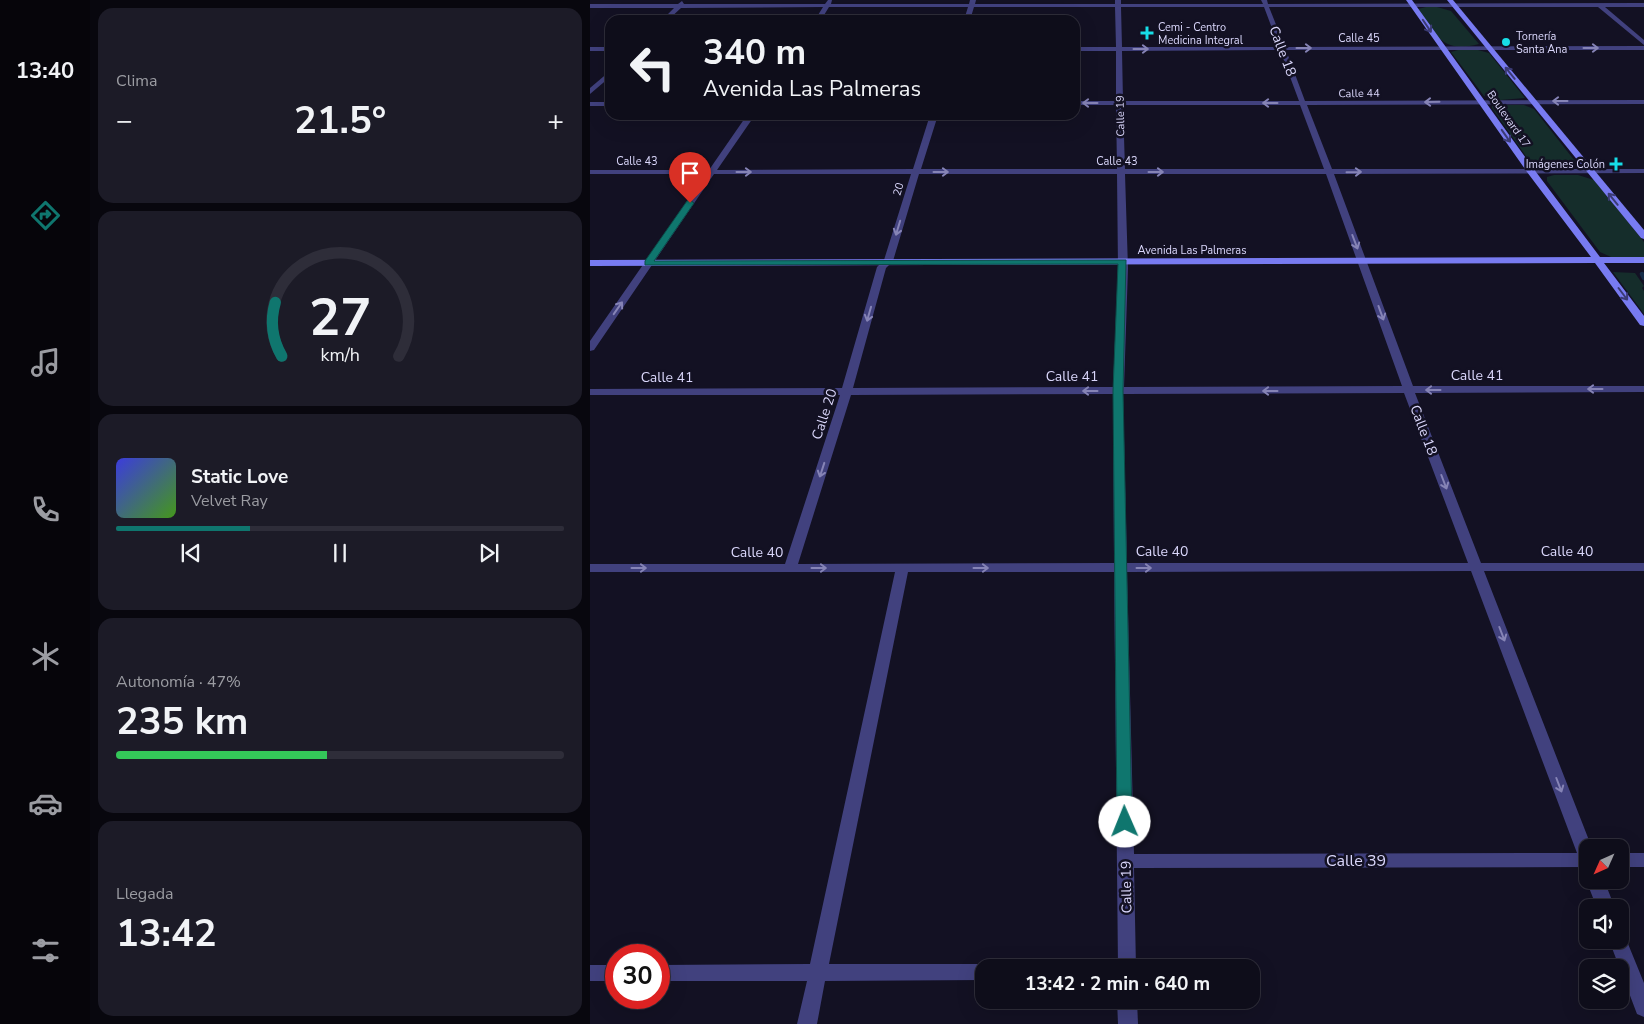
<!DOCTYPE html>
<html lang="es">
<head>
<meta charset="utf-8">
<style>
	:root { --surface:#0e0d1a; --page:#1c1b27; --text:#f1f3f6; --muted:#9b9ca2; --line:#2e2d39; --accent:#0f766e }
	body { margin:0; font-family:"Nunito Sans",sans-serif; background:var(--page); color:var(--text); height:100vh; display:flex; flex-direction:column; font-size:19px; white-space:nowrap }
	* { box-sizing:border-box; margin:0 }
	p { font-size:16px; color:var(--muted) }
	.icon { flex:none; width:28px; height:28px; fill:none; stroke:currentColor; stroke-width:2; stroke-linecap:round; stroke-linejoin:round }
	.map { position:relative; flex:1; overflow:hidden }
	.drawer { display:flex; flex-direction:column; gap:8px; padding:8px; background:#08070e; width:500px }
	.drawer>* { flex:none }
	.guide { position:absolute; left:15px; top:15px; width:475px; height:105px; border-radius:15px; box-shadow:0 5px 20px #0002,0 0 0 1px var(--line); background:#0e0d1a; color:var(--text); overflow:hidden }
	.needle { width:32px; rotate:225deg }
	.fabs { position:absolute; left:989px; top:839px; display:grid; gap:10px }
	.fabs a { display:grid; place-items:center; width:50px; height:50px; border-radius:10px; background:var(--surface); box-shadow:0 5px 20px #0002,0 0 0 1px var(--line); font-size:25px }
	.speed { position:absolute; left:15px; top:944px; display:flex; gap:10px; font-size:25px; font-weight:700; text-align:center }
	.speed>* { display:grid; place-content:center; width:65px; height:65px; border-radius:50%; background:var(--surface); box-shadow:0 5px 20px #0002,0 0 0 1px var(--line); line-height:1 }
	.speed .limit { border:8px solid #d22; background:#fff; color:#111 }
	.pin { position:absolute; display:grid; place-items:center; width:42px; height:42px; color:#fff; margin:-51px -21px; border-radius:50% 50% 50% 0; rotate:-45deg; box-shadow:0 0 5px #0007 }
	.pin .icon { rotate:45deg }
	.me { position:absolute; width:55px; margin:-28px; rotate:359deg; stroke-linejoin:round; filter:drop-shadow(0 0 4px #0008) }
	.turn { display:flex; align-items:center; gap:18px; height:105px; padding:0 15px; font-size:22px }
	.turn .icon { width:65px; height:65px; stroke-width:2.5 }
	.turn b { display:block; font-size:35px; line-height:42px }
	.big { font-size:38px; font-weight:700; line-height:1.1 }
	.drawer .tile { flex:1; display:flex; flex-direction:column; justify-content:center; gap:8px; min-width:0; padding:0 18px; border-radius:15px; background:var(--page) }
	.drawer .dial { align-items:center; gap:0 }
	.dial svg { height:130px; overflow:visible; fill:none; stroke:var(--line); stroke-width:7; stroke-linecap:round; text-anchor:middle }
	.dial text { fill:var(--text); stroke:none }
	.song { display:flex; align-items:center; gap:15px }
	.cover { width:60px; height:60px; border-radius:8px; background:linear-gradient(135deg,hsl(240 70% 55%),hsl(100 70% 35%)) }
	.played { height:5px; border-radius:2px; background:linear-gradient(90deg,var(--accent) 30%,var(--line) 30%) }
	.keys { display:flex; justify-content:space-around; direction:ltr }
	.heat { display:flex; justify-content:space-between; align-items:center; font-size:28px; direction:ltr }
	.charge { height:8px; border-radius:4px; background:linear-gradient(90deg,#34c759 47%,var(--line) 0) }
	.trip { position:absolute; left:385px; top:959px; width:285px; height:50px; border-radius:15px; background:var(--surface); box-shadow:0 5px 20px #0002,0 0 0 1px var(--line); font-weight:700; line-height:50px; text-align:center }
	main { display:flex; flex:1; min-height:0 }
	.menu { display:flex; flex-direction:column; width:90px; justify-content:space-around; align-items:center; background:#06050a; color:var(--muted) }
	.menu .icon { width:35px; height:35px }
	.menu .on { color:var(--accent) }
	.menu b { font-size:22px; color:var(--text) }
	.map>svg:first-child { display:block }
</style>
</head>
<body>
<main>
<nav class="menu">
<b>13:40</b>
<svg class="icon on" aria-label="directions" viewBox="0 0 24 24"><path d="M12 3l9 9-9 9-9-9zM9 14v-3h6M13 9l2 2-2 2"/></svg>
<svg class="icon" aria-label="music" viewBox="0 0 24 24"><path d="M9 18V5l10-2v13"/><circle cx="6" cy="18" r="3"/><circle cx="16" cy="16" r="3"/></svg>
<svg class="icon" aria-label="phone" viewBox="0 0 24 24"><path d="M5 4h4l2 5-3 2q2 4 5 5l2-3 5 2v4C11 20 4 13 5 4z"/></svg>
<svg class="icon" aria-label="climate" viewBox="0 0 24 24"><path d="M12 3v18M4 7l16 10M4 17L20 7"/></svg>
<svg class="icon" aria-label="car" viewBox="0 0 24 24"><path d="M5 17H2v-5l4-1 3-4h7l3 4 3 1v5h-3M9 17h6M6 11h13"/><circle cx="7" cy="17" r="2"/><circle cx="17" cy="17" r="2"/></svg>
<svg class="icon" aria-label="filters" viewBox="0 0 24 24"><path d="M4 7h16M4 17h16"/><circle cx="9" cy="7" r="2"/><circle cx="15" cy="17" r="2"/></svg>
</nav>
<section class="drawer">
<div class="tile"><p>Clima</p>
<div class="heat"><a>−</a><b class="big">21.5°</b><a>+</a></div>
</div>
<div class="tile dial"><svg viewBox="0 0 100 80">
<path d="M14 69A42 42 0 1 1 86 69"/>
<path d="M14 69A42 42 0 0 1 10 36" stroke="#0f766e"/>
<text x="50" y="56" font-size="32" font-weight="700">27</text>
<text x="50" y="72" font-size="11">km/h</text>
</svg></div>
<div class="tile">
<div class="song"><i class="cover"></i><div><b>Static Love</b><p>Velvet Ray</p></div></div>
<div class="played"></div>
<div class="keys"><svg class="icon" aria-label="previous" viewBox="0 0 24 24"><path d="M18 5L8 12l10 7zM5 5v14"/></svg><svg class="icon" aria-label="pause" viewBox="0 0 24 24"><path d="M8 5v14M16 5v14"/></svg><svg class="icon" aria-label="next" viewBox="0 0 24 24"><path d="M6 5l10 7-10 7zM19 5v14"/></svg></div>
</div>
<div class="tile"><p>Autonomía · 47%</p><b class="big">235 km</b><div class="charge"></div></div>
<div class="tile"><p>Llegada</p><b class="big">13:42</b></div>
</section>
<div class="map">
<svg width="1054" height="1024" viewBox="0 0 1054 1024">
	<rect width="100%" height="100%" fill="#131123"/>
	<g fill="#152d2b">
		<path d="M836,7h11l14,4 28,33c-37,10 -43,-9 -61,-35z"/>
		<path d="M868,50h20l11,3 36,45 -25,2 -16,-4 -33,-44z"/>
		<path d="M909,105h25l10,4 44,56 -6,2 -29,-1 -13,-4 -38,-54v-2z"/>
		<path d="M964,175h24l16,5 50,62v15h-33l-11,-5 -53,-71v-4z"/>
		<path d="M1023,272l22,1 9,13 -2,2 2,3v23z"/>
	</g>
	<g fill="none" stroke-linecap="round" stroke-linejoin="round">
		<path stroke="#152c49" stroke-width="4.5" d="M1052,274l2,4"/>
		<g fill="#41417e" fill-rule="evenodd">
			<path d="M238,0h4l-1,4h138l1,-4h6l-1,4h140v-4h6v4h142l-2,-4h6l1,4 376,-1v4h-39l39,33v5l-46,-38h-329l16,40 359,-1v4h-358l19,51 339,-1v4l-337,1 25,64h312v4l-310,1 79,212h231v6l-229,1 66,170h163v8h-160l108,277h-4v19l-454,1 2,100h-18l-4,-396h-206l-79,392h155l7,4h-7v12l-159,1 -8,43h-20l10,-43h-148v-16l151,-1 85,-392h-305v-8h195l55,-169h-250v-6l252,-1 35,-121 7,-7 27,-86h-197l-120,176 -4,1v-10l116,-167h-116v-4h119l38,-55h8l-38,55 196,-1 17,-54h8l-17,54h196l-1,-64h-41v-4h41v-50h-41v-4h41l-1,-40h-141l-4,13h-6l4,-13h-139l-8,13h-6l8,-13 -142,1 -13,12h-6l12,-12h-84v-4h88l4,-3 2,3h141zM531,7h143l15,40h-157zM690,50l19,51h-176l-1,-50zM533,105h177l24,64h-199zM329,174h198l1,94 -5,119 -260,1 33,-120 7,-7zM535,174h201l76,212 -278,1 4,-119zM814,393l64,170h-341l-4,-169zM523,394l1,169 -316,1 53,-169zM881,571l106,282 -443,1 -7,-282z"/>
			<rect x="0" y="47" width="20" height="4"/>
			<path d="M20,71v6l-20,17v-6z"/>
			<rect x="0" y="102" width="20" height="4"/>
			<rect x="1030" y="853" width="24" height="14"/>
			<path d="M998,877v3h16l11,28h-18l-11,-28z"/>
			<path d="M1030,933l4,1 20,49v34l-7,-3 -28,-74h11z"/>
			<rect x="0" y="965" width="26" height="16"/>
			<path d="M527,1000h20l1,24h-20z"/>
		</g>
		<g fill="#787bf1" fill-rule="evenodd">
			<path d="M816,0h6l121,168 67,89h44v6h-40l40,53v10l-4,-1 -45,-62 -1005,3v-6l1001,-3 -64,-85z"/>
			<path d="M857,0h6l191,230v9l-3,-1z"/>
		</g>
	</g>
	<defs><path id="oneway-shaft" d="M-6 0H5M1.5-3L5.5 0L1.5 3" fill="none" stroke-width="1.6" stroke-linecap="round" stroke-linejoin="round" transform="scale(1.25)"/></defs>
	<g stroke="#3b3b75">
		<use href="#oneway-shaft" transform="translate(837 26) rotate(56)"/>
		<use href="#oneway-shaft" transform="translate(920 73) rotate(-129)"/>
		<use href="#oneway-shaft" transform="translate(916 136) rotate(55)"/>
		<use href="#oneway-shaft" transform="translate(1023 199) rotate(-129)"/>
		<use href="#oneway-shaft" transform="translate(1033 294) rotate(53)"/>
	</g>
	<g stroke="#8684b6">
		<use href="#oneway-shaft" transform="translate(714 48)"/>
		<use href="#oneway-shaft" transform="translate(1001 48)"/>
		<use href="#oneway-shaft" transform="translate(551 49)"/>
		<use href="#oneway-shaft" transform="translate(970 101) rotate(-180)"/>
		<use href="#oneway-shaft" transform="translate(842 102) rotate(179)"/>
		<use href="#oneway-shaft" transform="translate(500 103) rotate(180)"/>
		<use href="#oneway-shaft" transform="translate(680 103) rotate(180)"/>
		<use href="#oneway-shaft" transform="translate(154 172)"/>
		<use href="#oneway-shaft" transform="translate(351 172)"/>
		<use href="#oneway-shaft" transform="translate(566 172)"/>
		<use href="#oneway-shaft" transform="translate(764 172) rotate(-1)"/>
		<use href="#oneway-shaft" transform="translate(308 228) rotate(107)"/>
		<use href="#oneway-shaft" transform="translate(765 242) rotate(69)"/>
		<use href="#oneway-shaft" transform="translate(28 308) rotate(-55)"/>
		<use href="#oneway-shaft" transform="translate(791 313) rotate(70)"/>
		<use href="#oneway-shaft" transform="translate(279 314) rotate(106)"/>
		<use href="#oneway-shaft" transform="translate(1005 389) rotate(180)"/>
		<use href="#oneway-shaft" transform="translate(843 390) rotate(180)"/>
		<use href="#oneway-shaft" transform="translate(500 391) rotate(180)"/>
		<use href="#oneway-shaft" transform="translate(680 391) rotate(180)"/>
		<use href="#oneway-shaft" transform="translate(232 470) rotate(108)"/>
		<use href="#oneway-shaft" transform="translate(854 482) rotate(69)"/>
		<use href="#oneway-shaft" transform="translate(49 568)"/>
		<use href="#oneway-shaft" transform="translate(229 568)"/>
		<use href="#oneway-shaft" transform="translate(391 568)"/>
		<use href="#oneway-shaft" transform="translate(554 568)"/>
		<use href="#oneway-shaft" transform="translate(912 634) rotate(69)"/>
		<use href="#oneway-shaft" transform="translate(969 785) rotate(69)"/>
	</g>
	<path fill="#0f766e" stroke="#0a4d48" d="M100,200l4,3 -40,58 472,-1 -3,131 9,431 -2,4 -5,2 -6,-2 -2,-4 -4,-431 5,-127 -473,1v-4l42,-60z"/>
	<g fill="#17dde7" stroke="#131123" stroke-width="2">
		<path d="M554.5 25.5h5v5h5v5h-5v5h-5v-5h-5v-5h5z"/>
		<circle cx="916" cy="42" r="5"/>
		<path d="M1023.5 156.5h5v5h5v5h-5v5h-5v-5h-5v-5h5z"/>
	</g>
	<g text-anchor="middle" stroke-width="5" stroke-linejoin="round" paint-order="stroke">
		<g font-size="11" fill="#dad7fb" stroke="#131123" text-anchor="start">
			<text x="568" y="31">Cemi - Centro<tspan x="568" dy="13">Medicina Integral</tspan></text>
			<text x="926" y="40">Tornería<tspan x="926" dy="13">Santa Ana</tspan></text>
			<text x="1015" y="168" text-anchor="end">Imágenes Colón</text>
		</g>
		<g font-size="11" fill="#dad7fb" stroke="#131123">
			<text x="769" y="42">Calle 45</text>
			<text transform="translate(769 93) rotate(-1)" y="4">Calle 44</text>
			<text transform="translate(530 116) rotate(-91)" y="4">Calle 19</text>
			<text transform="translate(919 119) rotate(55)" y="4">Boulevard 17</text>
			<text x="47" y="165">Calle 43</text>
			<text x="527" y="165">Calle 43</text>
			<text transform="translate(308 189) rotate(-73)" y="4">20</text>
			<text x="602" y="254">Avenida Las Palmeras</text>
		</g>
		<g font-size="14" fill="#dad7fb" stroke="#131123">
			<text transform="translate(693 51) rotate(69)" y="5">Calle 18</text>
			<text x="887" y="380">Calle 41</text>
			<text x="482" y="381">Calle 41</text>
			<text x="77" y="382">Calle 41</text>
			<text transform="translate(234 414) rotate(-72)" y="5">Calle 20</text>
			<text transform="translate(834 430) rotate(69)" y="5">Calle 18</text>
			<text x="572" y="556">Calle 40</text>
			<text x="977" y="556">Calle 40</text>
			<text x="167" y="557">Calle 40</text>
			<text transform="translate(536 887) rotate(-91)" y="5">Calle 19</text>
		</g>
		<g font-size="16" fill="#dad7fb" stroke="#131123">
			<text x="766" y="866">Calle 39</text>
		</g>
	</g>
</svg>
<div class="fabs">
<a><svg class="needle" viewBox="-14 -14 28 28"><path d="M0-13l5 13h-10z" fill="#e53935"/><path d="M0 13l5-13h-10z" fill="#9b9ca2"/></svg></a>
<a><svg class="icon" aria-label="sound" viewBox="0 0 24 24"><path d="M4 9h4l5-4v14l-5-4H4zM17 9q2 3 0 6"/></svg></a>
<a><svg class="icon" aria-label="layers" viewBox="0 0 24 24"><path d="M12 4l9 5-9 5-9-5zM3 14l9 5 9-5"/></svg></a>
</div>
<div class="speed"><div class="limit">30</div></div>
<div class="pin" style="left:100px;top:203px;background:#d93025"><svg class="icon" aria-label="arrive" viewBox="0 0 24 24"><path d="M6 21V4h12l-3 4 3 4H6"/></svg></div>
<svg class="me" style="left:535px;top:822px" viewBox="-20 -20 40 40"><circle r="19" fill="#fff"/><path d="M0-13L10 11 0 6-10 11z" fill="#0f766e"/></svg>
<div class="trip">13:42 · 2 min · 640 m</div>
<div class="guide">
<div class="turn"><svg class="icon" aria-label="left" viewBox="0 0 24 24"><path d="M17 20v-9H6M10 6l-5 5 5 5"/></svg><div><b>340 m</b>Avenida Las Palmeras</div></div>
</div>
</div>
</main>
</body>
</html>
